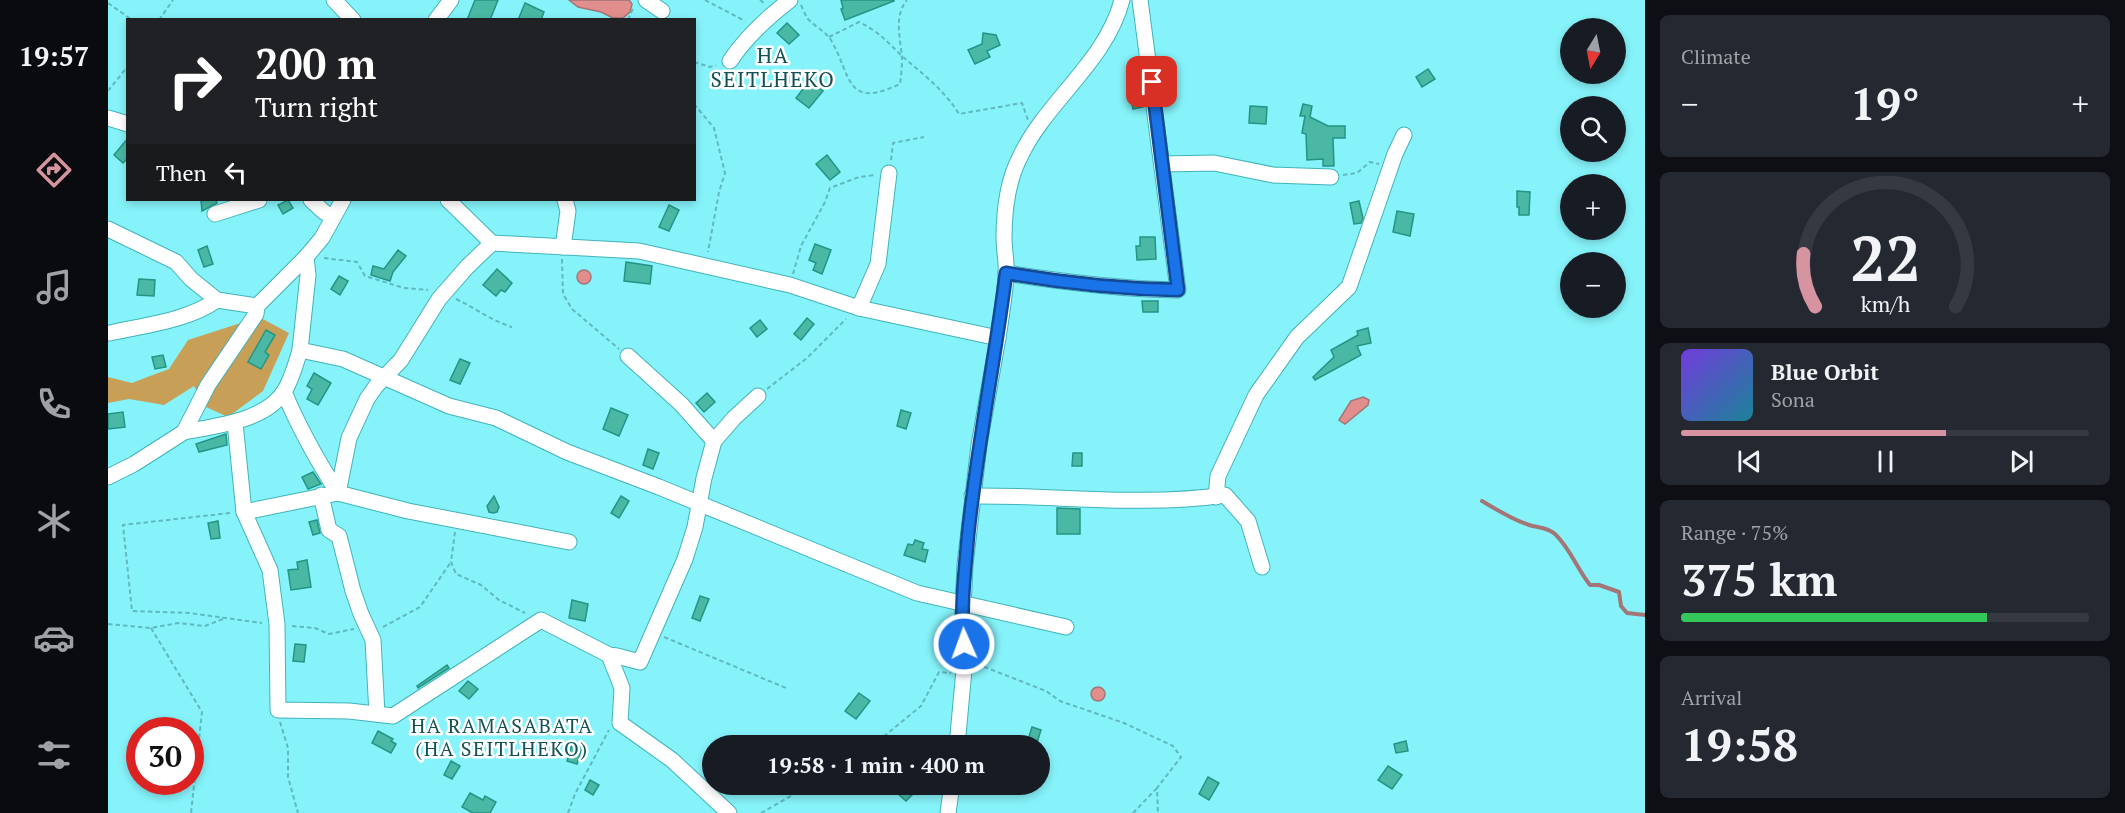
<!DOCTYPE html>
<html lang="en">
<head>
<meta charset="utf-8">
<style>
	:root { --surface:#171b24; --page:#242831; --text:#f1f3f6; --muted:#9ea1a6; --line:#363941; --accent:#d5949f }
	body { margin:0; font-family:"PT Serif",serif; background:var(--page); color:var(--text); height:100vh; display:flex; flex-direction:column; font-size:22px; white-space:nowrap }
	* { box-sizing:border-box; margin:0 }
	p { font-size:20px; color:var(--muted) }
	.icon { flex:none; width:33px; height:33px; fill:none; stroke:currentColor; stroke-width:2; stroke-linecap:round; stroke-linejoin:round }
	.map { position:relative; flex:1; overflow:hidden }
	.panel { display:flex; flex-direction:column; gap:15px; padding:15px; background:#0d0f14; width:480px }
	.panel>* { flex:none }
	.hud { position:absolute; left:18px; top:18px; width:570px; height:183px; border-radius:0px; box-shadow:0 3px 9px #0003; background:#202124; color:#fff; overflow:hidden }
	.needle { width:39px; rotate:190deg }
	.fabs { position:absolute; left:1452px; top:18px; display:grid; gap:12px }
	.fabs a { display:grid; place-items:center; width:66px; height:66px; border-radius:50%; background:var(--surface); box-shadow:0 3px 9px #0003; font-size:30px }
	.speed { position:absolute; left:18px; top:717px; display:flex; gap:12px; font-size:30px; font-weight:700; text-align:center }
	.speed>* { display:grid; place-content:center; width:78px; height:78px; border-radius:50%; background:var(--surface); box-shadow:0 3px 9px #0003; line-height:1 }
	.speed .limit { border:9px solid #d22; background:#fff; color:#111 }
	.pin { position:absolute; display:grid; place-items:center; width:51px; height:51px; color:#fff; margin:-26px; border-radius:12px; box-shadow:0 3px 9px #0006 }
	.me { position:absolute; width:66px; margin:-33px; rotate:358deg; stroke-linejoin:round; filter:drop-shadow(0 0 4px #0008) }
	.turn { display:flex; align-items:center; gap:21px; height:126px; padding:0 30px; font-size:27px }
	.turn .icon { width:78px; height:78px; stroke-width:2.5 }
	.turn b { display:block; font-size:42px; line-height:51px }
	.then { display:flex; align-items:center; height:57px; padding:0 30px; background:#0003; gap:12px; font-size:22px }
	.big { font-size:45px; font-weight:700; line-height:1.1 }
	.panel .card { flex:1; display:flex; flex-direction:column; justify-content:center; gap:9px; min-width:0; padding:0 21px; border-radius:9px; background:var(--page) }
	.panel .dial { align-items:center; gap:0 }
	.dial svg { height:156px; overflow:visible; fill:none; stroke:var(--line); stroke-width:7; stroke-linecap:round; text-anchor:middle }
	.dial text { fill:var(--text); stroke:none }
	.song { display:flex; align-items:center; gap:18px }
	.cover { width:72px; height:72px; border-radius:9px; background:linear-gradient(135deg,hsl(260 70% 55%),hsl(190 70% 35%)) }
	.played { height:6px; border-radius:3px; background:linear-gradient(90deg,var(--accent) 65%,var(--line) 65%) }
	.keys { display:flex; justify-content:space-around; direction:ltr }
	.heat { display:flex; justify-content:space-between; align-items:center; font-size:33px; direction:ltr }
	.charge { height:9px; border-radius:4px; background:linear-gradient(90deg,#34c759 75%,var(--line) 0) }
	.trip { position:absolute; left:594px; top:735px; width:348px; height:60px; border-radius:30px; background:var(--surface); box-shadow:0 3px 9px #0003; font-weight:700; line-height:60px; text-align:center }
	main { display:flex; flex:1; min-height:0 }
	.dock { display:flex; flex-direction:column; width:108px; justify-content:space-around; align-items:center; background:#090b0e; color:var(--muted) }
	.dock .icon { width:42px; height:42px }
	.dock .selected { color:var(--accent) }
	.dock b { font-size:27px; color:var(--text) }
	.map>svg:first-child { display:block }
</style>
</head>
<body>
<main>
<nav class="dock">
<b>19:57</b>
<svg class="icon selected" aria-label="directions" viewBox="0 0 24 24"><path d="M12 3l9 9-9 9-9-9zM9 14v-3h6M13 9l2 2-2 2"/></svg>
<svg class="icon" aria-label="music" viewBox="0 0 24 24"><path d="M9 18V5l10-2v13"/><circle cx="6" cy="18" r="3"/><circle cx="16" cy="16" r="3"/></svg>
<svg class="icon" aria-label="phone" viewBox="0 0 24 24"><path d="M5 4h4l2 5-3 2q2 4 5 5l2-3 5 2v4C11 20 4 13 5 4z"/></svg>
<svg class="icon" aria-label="climate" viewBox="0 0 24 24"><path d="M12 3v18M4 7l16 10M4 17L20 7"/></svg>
<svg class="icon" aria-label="car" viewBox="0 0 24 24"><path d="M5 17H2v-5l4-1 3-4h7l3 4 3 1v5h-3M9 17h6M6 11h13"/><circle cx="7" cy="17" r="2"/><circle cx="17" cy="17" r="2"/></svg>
<svg class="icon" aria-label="filters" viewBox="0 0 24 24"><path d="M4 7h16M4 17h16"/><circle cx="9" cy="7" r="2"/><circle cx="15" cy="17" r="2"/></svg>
</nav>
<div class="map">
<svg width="1537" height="813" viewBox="0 0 1537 813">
	<rect width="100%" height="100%" fill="#86f3fa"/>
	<path fill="#c89f57" d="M151,317l30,16 -26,58 -35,26 -22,-10 -12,-21 -30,19 -35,-6 -21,4v-26l24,6 18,-7 19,-7 19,-29z"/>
	<g fill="#e28e8d" stroke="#a27676" stroke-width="1.5">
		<path d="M461,0h60l3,4 -2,8 -7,6h-10l-12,-6 -23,-5z"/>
		<circle cx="476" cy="277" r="7"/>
		<path d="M1255,397l6,3 -1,5 -23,19 -6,-4 12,-19z"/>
		<circle cx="990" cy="694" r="7"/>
	</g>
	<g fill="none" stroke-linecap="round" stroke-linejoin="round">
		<path stroke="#a27676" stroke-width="4" d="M1374,501c15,9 31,19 47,24 10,3 18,2 26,9 15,14 22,35 35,51h9l20,7 2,14 6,7 18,2"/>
	</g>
	<g fill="#4bb8a6" stroke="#229584" stroke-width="1.5">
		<path d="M367,0h23l-8,20h-23z"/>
		<path d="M733,0h53v1l-49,19 -4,-11 2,-1z"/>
		<path d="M417,3l19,9 -3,8h-23z"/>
		<path d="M679,23l12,12 -10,9 -12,-11z"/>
		<path d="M875,33l13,2 4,10 -13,6 3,6 -15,7 -7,-14 14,-6z"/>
		<path d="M1320,69l7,10 -13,8 -6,-10z"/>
		<path d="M701,81l14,10 -14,17 -13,-10z"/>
		<path d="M1032,92l3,15 -10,2 -3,-15z"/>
		<path d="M1195,104l9,2 -2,11 18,9h17v12h-12l1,28h-11v-7l-16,1 -1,-26 -4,-1 3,-17h-5z"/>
		<path d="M1142,106l17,1 -1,17 -17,-1z"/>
		<path d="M20,138v20l-5,5 -9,-8z"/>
		<path d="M719,155l13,17 -10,8 -14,-16z"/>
		<path d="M1409,191l13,1 -1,23h-10v-8h-2z"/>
		<path d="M93,200h15l1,3 -15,8z"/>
		<path d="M180,200l5,8 -10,6 -5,-9z"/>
		<path d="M1251,201l4,17 -2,5 -7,1 -4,-21z"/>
		<path d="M561,205l10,5 -10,21 -10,-4z"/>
		<path d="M1289,211l17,3 -4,22 -17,-4z"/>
		<path d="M1032,237h15l1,22 -19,1 -1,-14h4z"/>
		<path d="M707,244l16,6 -9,24 -9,-4 3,-7 -7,-3z"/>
		<path d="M99,246l6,18 -9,3 -6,-17z"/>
		<path d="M290,250l8,6 -13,16 -3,9 -19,-6 2,-9 11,3z"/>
		<path d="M518,262l26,4 -2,18 -26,-3z"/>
		<path d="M389,269l15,14 -7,9 -4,-2 -5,6 -13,-11z"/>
		<path d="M231,276l9,5 -8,14 -9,-6z"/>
		<path d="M31,279l16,1 -1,16 -17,-1z"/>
		<path d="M1034,301h16v11h-15z"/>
		<path d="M699,318l7,6 -13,16 -7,-6z"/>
		<path d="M652,320l7,9 -10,8 -7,-9z"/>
		<path d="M1260,328l3,15 -14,3 4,9 -46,25 -2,-3 21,-20 -3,-7 27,-15 -1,-4z"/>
		<path d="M158,330l9,5 -10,17 4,3 -8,14 -13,-7z"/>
		<path d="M55,355l3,12 -11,2 -3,-12z"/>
		<path d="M352,359l10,4 -10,21 -10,-4z"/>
		<path d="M206,373l17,10 -13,22 -11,-6 5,-10 -5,-3z"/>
		<path d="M599,393l8,9 -11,10 -8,-9z"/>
		<path d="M503,408l17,7 -9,21 -16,-7z"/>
		<path d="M793,410l10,3 -5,16 -9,-3z"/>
		<path d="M15,412l2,15 -17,2v-15z"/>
		<path d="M118,434l1,11 -28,7 -3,-8z"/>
		<path d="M540,449l11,4 -6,16 -10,-4z"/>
		<path d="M965,453h9v13h-10z"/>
		<path d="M205,472l8,12 -13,5 -6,-12z"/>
		<path d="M386,496l5,11 -2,5 -4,1 -4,-1 -2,-6z"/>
		<path d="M513,496l8,5 -10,17 -8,-5z"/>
		<path d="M949,508l23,1v25h-23z"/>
		<path d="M209,520l3,13 -7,2 -4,-13z"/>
		<path d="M110,521l2,17 -9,1 -3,-16z"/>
		<path d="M807,540l9,3 -2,6 6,1 -3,12 -21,-7 4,-11 5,1z"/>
		<path d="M199,560l4,27 -20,3 -3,-20 10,-1 -1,-7z"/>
		<path d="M592,596l9,3 -9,22 -8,-3z"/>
		<path d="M464,600l16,4 -3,17 -16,-3z"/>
		<path d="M187,644l11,1 -2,17 -11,-1z"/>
		<path d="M339,665l2,3 -31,20 -1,-2z"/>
		<path d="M360,681l10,8 -9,10 -10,-8z"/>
		<path d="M751,693l11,8 -14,18 -11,-8z"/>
		<path d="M924,727l9,3 -5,16 -9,-3z"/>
		<path d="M270,731l15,8 -2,2 5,3 -5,9 -19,-10z"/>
		<path d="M1298,741l2,10 -12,2 -2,-9z"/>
		<path d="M464,744l10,3 -5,17 -10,-3z"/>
		<path d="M343,761l9,5 -8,13 -8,-4z"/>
		<path d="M1280,766l14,9 -10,14 -14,-9z"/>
		<path d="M1100,777l11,6 -10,17 -10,-6z"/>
		<path d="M482,780l9,5 -6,10 -8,-5z"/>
		<path d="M797,784h3l7,8 -9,9 -9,-8z"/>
		<path d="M362,793l13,7 2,-4 11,6 -6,11h-17l-11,-6z"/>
	</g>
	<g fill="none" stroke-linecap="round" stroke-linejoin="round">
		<defs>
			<g id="minor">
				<path d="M226,0l19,20"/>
				<path d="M538,0l16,11"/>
				<path d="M328,20l15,-20"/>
				<path d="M622,61c16,-24 38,-44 60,-61"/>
				<path d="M0,118l20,6"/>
				<path d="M1055,164l51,-1 59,12 58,2"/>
				<path d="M203,200l13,12 9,5"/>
				<path d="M340,200l44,43 147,8 151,34 69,23 139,30 -19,107 -14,120 -3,64 3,30 -8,87"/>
				<path d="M107,214l44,-14"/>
				<path d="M0,229l68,33 15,17 26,21 40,6"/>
				<path d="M455,247l5,-36 -3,-11"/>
				<path d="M898,273c57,9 114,16 172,17l-38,-290"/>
				<path d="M751,308l19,-44 11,-91"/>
				<path d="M2,333c35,-8 77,-12 107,-33"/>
				<path d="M890,338c3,-21 7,-42 8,-64 1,-12 -2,-24 -2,-36 0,-26 4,-58 16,-81 26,-56 86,-95 102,-157"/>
				<path d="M192,350l8,-75 -2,-18 16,-19 21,-38"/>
				<path d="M520,356l53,48 33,37"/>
				<path d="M176,392c15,36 33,68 54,101l11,-55 18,-39 9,-13 25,-26 38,-61 28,-32 25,-24"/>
				<path d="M127,423l9,89 26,58 7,54 1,86 71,1 44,5 148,-96 68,35 8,1 23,6 45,-103 10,-32 9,-49 10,-37 20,-23 24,-22"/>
				<path d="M76,432c31,-6 83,-11 101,-42 7,-12 11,-26 15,-40l43,9 106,47 47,12 71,34 92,35 258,106 149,34"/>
				<path d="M0,477l26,-13 50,-32 24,-47 48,-71 1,-8 49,-49"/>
				<path d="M213,495l8,35 10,6 14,55 8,23 12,26 4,74"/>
				<path d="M864,496c85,-1 169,11 253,-1l23,26 14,46"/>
				<path d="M1108,497l2,-21 38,-81 41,-58 52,-50 46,-133 9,-19"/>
				<path d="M136,512l94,-19 70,18 161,31"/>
				<path d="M501,655l13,33 -2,35 52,37 57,53"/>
				<path d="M840,813l4,-29"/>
			</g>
		</defs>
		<use href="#minor" stroke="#41b3b9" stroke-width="17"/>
		<g stroke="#5fb9be" stroke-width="2" stroke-dasharray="4.5 3" stroke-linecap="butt">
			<path d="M597,0l40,21"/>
			<path d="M652,0l5,4"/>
			<path d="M0,3l24,17"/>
			<path d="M693,5c2,4 4,9 6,13 7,8 18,13 24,22 21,36 14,70 69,44 1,-8 2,-16 2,-24 -1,-21 -9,-43 5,-60"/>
			<path d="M51,20l14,-20"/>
			<path d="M520,20l6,-14"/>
			<path d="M721,37l30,-15c22,11 27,19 44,35 20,17 42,34 56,57l63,-11 6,17"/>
			<path d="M586,62l16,5 6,-2"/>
			<path d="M0,91l20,-25"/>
			<path d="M586,104l20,24 11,45 -6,19 -11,60"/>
			<path d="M783,160l2,-17 31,-6"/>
			<path d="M1235,175l14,-2 13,-11 9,2"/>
			<path d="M216,258l33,4 8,14 39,12 24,2"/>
			<path d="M454,259l1,35 9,15 47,40"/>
			<path d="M685,274l8,-28 24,-44 5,-14 29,-11 17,-2"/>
			<path d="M348,299c19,9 36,22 56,28"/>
			<path d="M659,389l40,-31 39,-39"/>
			<path d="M122,513l-107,12 9,86 57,2 73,10"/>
			<path d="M347,532l-4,30 5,12 25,11 18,15 26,13"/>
			<path d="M0,624l43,4 27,-5 27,3 18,-7"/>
			<path d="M184,626l23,2 14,6 25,-5"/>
			<path d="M275,627l37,-20 31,-45"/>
			<path d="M43,628l51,84 -11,101"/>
			<path d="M556,637l122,51"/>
			<path d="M869,664l69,27 14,10 64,22 49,23 8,11 -24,31 1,25"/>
			<path d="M172,722l8,26v29l10,36"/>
			<path d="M764,746l49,-40 18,-34 12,1"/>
			<path d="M460,813l7,-19 34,-64"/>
			<path d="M653,813l51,-29"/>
			<path d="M1025,813l24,-25"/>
		</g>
		<use href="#minor" stroke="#fff" stroke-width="15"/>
	</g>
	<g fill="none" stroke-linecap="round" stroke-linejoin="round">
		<defs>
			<path id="route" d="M856,644c-4,-36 1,-73 4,-109 9,-88 27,-175 38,-262 57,10 114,16 172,17l-26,-208"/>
		</defs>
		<use href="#route" stroke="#114b97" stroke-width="15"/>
		<use href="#route" stroke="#1a73e8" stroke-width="10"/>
	</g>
	<g text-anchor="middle" stroke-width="5" stroke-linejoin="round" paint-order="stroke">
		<g font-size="20" letter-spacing="1.5" fill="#135155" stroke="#fff">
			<text x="394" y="733">HA RAMASABATA<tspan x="394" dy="23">(HA SEITLHEKO)</tspan></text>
		</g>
		<g font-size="21" letter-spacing="1.5" fill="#135155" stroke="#fff">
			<text x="665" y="63">HA<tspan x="665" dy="24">SEITLHEKO</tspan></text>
		</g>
	</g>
</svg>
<div class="fabs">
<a><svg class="needle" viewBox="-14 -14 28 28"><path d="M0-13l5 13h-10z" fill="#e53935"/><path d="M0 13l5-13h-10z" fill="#9ea1a6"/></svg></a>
<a><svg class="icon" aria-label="search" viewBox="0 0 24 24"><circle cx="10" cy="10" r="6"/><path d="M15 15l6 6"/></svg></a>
<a>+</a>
<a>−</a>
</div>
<div class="speed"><div class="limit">30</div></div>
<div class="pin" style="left:1044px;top:82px;background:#d93025"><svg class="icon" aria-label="arrive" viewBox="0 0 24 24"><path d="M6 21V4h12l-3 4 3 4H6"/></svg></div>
<svg class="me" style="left:856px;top:644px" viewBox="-20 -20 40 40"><circle r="17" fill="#1a73e8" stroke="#fff" stroke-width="3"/><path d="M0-11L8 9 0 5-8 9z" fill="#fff"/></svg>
<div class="trip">19:58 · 1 min · 400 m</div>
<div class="hud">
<div class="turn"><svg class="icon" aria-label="right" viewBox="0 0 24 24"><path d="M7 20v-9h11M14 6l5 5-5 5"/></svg><div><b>200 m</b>Turn right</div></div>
<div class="then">Then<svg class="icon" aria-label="left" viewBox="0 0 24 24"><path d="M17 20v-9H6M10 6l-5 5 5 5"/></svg></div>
</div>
</div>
<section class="panel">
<div class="card"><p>Climate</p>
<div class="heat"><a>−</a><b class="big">19°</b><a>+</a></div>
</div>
<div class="card dial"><svg viewBox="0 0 100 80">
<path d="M14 69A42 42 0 1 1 86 69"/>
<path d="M14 69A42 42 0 0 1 8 42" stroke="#d5949f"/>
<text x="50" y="56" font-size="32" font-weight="700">22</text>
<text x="50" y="72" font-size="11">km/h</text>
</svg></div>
<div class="card">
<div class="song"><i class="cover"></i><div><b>Blue Orbit</b><p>Sona</p></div></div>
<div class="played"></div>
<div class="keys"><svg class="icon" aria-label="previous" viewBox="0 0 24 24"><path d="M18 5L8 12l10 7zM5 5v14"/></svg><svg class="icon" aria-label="pause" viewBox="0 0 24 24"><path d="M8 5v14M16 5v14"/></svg><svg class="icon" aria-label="next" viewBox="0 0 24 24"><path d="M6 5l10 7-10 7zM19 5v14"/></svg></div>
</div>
<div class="card"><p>Range · 75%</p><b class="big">375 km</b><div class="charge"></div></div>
<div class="card"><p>Arrival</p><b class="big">19:58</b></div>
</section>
</main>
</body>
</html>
